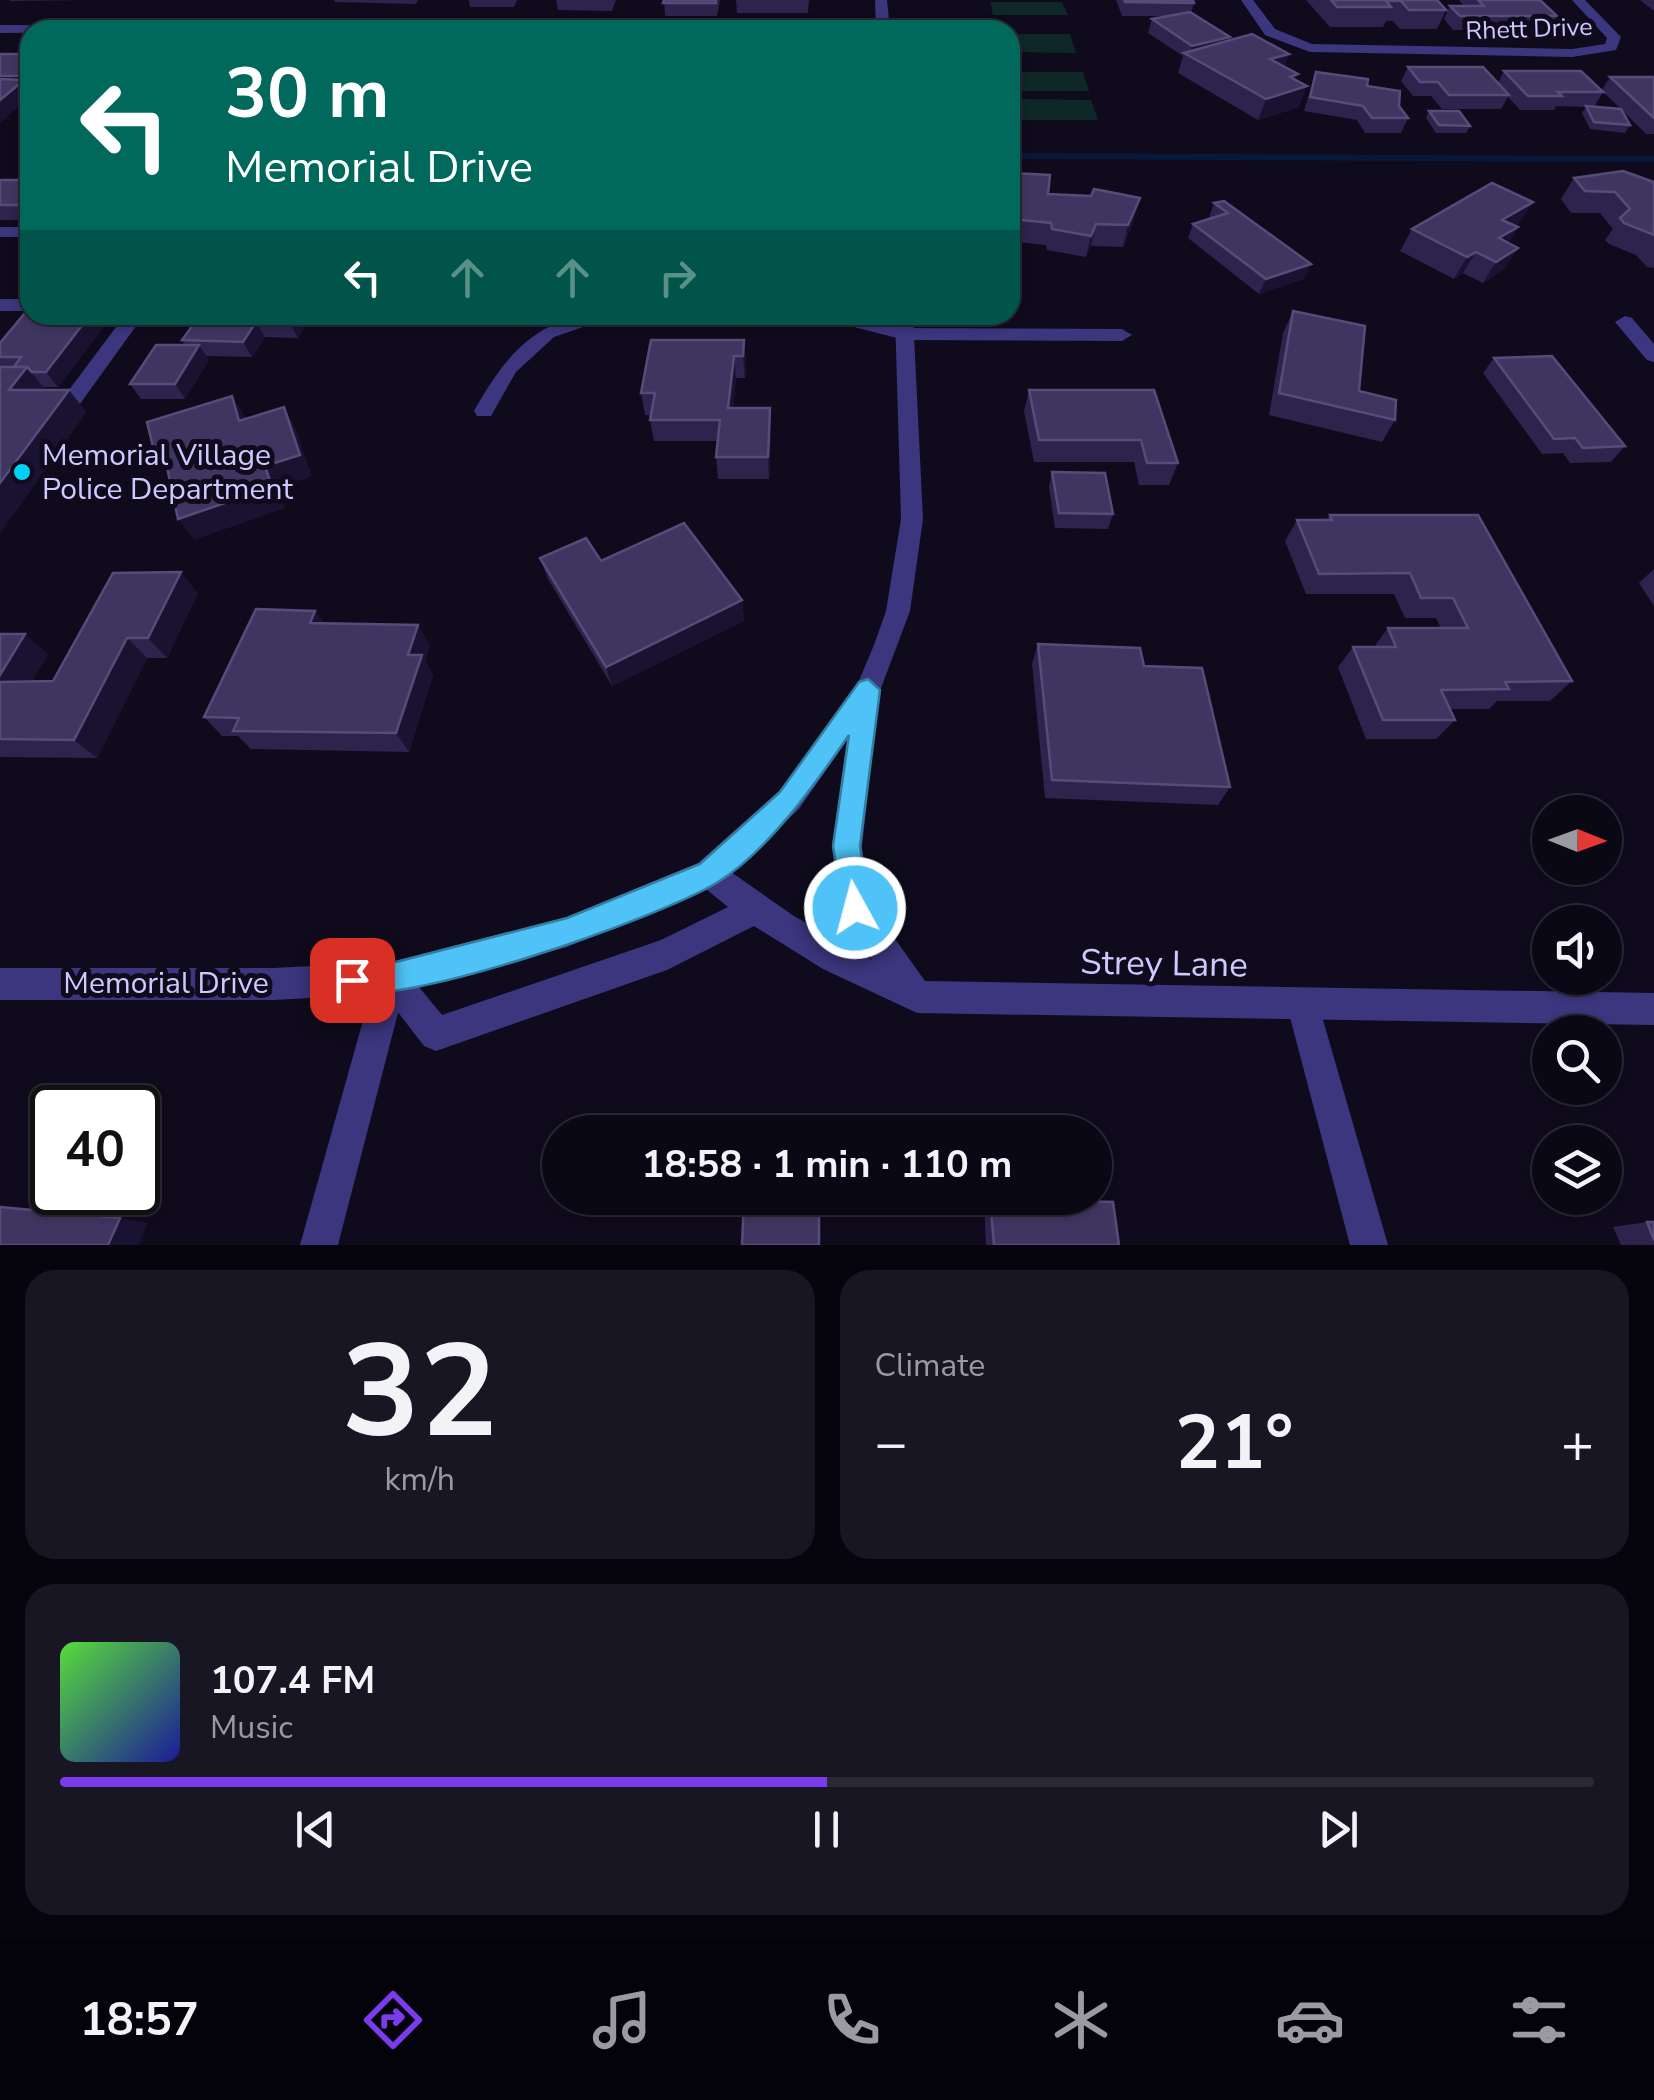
<!DOCTYPE html>
<html lang="en">
<head>
<meta charset="utf-8">
<style>
	:root { --surface:#0b0816; --page:#191623; --text:#f1f3f6; --muted:#9a9aa1; --line:#2b2935; --accent:#7c3aed }
	body { margin:0; font-family:"Nunito Sans",sans-serif; background:var(--page); color:var(--text); height:100vh; display:flex; flex-direction:column; font-size:38px; white-space:nowrap }
	* { box-sizing:border-box; margin:0 }
	p { font-size:32px; color:var(--muted) }
	.icon { flex:none; width:55px; height:55px; fill:none; stroke:currentColor; stroke-width:2; stroke-linecap:round; stroke-linejoin:round }
	.map { position:relative; height:1245px; overflow:hidden }
	.panel { display:flex; flex-direction:column; gap:25px; padding:25px; background:#06040c; flex:1 }
	.panel>* { flex:none }
	.guide { position:absolute; left:20px; top:20px; width:1000px; height:305px; border-radius:30px; box-shadow:0 2px 8px #0004,0 0 0 2px var(--line); background:#00695c; color:#fff; overflow:hidden }
	.needle { width:65px; rotate:91deg }
	.buttons { position:absolute; left:1532px; top:795px; display:grid; gap:20px }
	.buttons a { display:grid; place-items:center; width:90px; height:90px; border-radius:50%; background:var(--surface); box-shadow:0 2px 8px #0004,0 0 0 2px var(--line); font-size:50px }
	.speed { position:absolute; left:30px; top:1085px; display:flex; gap:20px; font-size:50px; font-weight:700; text-align:center }
	.speed>* { display:grid; place-content:center; width:130px; height:130px; border-radius:50%; background:var(--surface); box-shadow:0 2px 8px #0004,0 0 0 2px var(--line); line-height:1 }
	.speed .limit { border:5px solid #111; border-radius:15px; background:#fff; color:#111 }
	.pin { position:absolute; display:grid; place-items:center; width:85px; height:85px; color:#fff; margin:-42px; border-radius:20px; box-shadow:0 5px 15px #0006 }
	.me { position:absolute; width:110px; margin:-55px; rotate:353deg; stroke-linejoin:round; filter:drop-shadow(0 0 8px #0008) }
	.turn { display:flex; align-items:center; gap:35px; height:210px; padding:0 40px; font-size:45px }
	.turn .icon { width:130px; height:130px; stroke-width:2.5 }
	.turn b { display:block; font-size:70px; line-height:85px }
	.lanes { display:flex; align-items:center; height:95px; padding:0 40px; background:#0003; justify-content:center; gap:50px; direction:ltr }
	.lanes .off { opacity:.35 }
	.big { font-size:75px; font-weight:700; line-height:1.1 }
	.panel .tile { flex:1; display:flex; flex-direction:column; justify-content:center; gap:15px; min-width:0; padding:0 35px; border-radius:30px; background:var(--page) }
	.panel .dial { align-items:center; gap:0 }
	.dial b { font-size:130px; line-height:1 }
	.song { display:flex; align-items:center; gap:30px }
	.cover { width:120px; height:120px; border-radius:15px; background:linear-gradient(135deg,hsl(110 70% 55%),hsl(240 70% 35%)) }
	.played { height:10px; border-radius:5px; background:linear-gradient(90deg,var(--accent) 50%,var(--line) 50%) }
	.keys { display:flex; justify-content:space-around; direction:ltr }
	.heat { display:flex; justify-content:space-between; align-items:center; font-size:55px; direction:ltr }
	.panel .tiles { flex:1; display:grid; gap:25px; grid-template-columns:1fr 1fr }
	.tile:last-child { grid-column:span 2 }
	.trip { position:absolute; left:542px; top:1115px; width:570px; height:100px; border-radius:50px; background:var(--surface); box-shadow:0 2px 8px #0004,0 0 0 2px var(--line); font-weight:700; line-height:100px; text-align:center }
	.tabs { display:flex; height:160px; justify-content:space-around; align-items:center; background:#040309; color:var(--muted) }
	.tabs .icon { width:70px; height:70px }
	.tabs .on { color:var(--accent) }
	.tabs b { font-size:45px; color:var(--text) }
	.map>svg:first-child { display:block }
</style>
</head>
<body>
<div class="map">
<svg width="1654" height="1245" viewBox="0 0 1654 1245">
	<rect width="100%" height="100%" fill="#0f0b1d"/>
	<g fill="#0e2727">
		<path d="M990,2h72l6,13h-75z"/>
		<path d="M1010,34h60l6,19 -66,-1z"/>
		<path d="M1010,72h73l6,19h-79z"/>
		<path d="M1010,99l81,1 7,20h-88z"/>
	</g>
	<g fill="none" stroke-linecap="round" stroke-linejoin="round">
		<path fill="#08183a" fill-rule="evenodd" d="M1010,153l644,3v6l-644,-3z"/>
		<g fill="#3b367d" fill-rule="evenodd">
			<rect x="0" y="227" width="30" height="10"/>
			<rect x="0" y="299" width="30" height="12"/>
			<path d="M125,315h19l-67,93h-14v-10z"/>
		</g>
		<g fill="#3b367d" fill-rule="evenodd">
			<path d="M1241,0h12l22,29 37,15 260,5 33,-5 2,-6 -35,-38h13l36,37 -5,13 -44,7 -262,-5 -45,-17z"/>
			<path d="M0,25l388,1 7,4 -395,3z"/>
			<path d="M582,315h271l52,13 217,1 10,6 -10,6 -217,-1 -55,-14 -227,-3 -40,4 -29,10 -38,35 -25,44h-14l-3,-5c26,-46 53,-84 108,-96z"/>
			<path d="M1625,316l7,2 22,26v18l-7,-2 -32,-38z"/>
			<path d="M391,962l11,5 5,11 -69,267h-38l75,-267 5,-11z"/>
			<path d="M1303,990l12,4 4,12 69,239h-38l-63,-239 4,-12z"/>
		</g>
		<g fill="#3b367d" fill-rule="evenodd">
			<path d="M875,0h12l3,30h-14z"/>
			<path d="M895,315h18l10,204 -13,92 -32,85 -16,151 8,57 55,77 729,12v32l-737,-12 -94,-44 -69,-43 -87,44 -231,81 -12,-5 -40,-52 -111,6h-273v-32h273l118,-6 176,-45 131,-54 81,-72 79,-108 16,-38 12,-34 15,-92zM847,740l-15,107 8,62 32,51 -78,-44 -63,-44 68,-63zM706,889l22,18 -67,33 -219,75 -23,-28 148,-40z"/>
		</g>
	</g>
	<g fill="#2d234c" fill-rule="evenodd">
		<path d="M9,0h75l-74,1z"/>
		<path d="M334,0h84l-2,4 -81,-2z"/>
		<path d="M469,0h48l-3,7h-44z"/>
		<path d="M556,0h60l-4,11 -54,-1z"/>
		<path d="M664,0h56l-3,16h-52z"/>
		<path d="M736,0h73l-1,13h-71z"/>
		<path d="M1116,0h77l1,3 -3,10 38,28 60,13 -5,13 12,13 3,27 -41,13 -80,-47 5,-17 -35,-23 4,-14 13,-3h-43z"/>
		<path d="M1306,0h131l9,10 -9,19h-37l-7,-8h-7l-3,6h-53z"/>
		<path d="M1459,0h81l17,16 -7,13 -97,1 -9,-11 6,-13h14z"/>
		<path d="M1640,0h14v11z"/>
		<path d="M1408,67l90,16 6,-12 97,20 9,-14h44v57h-8l-25,-25 9,16 -5,8 -35,-4 -8,-16 4,-6 -30,-1 -2,4h-34l-12,-13 -7,12h-59l-11,-13h-18l-12,-15zM1603,92l18,17 -27,-2z"/>
		<path d="M1316,72l51,14 32,20 9,12 -7,15h-36l-8,-13 -53,-9z"/>
		<path d="M1429,111l41,15 -4,7h-30l-10,-15z"/>
		<path d="M1010,173l38,21 86,26 -11,27 -32,-1 -5,11 -39,-7 -1,-5 -36,-4z"/>
		<path d="M1574,178l80,4v86l-7,-1 -11,-12 -27,-11 -4,-4 8,-11 -13,-16h-29l-10,-14z"/>
		<rect x="0" y="180" width="30" height="40"/>
		<path d="M1224,201l80,78 -45,15 -71,-56 5,-14 16,-6 5,-15z"/>
		<path d="M1519,223l-4,3 3,1 -10,16 10,5 -14,21 -21,14 -20,-10 -9,6 -54,-28 12,-22z"/>
		<path d="M1293,311l66,80 36,29 -13,22 -113,-27 14,-82z"/>
		<path d="M200,315h111l-13,23 -33,-1 -13,20 -46,-1 3,4 -24,39h-44l-11,-15 55,-39 -3,-5z"/>
		<path d="M111,317l-53,70h-14v3h25l17,22 -86,121v-190z"/>
		<path d="M744,340l2,22 -1,16h-9l-3,30h37l1,22 -2,49h-51l-2,-22 1,-16h-63l-4,-21v-5h-5l-4,-22z"/>
		<path d="M1494,358l131,88 -14,16 -41,1 -7,-10 -21,1 -59,-81z"/>
		<path d="M1029,390h125l24,73 -9,22h-30l-5,-23h-100l-10,-51z"/>
		<path d="M1052,472l61,42 -5,15 -53,-1 -6,-41z"/>
		<path d="M1330,515h148l94,166 -22,20h-53l-8,8h-39l5,11 -19,19h-70l-28,-72 15,-20h21l14,-19h53l-5,-10h-31l-11,-24h-88l-21,-53 12,-21h29z"/>
		<path d="M540,558l61,3 141,39 2,21 -132,65 -64,-107z"/>
		<path d="M1654,569v37l-15,-23z"/>
		<path d="M198,593l-31,65h-20l-50,100 -97,-1v-123l48,20 -16,27h21z"/>
		<path d="M315,611l9,12 106,22 -5,15 8,15 -24,77 -158,-3 -13,-13h-16l-18,-19z"/>
		<path d="M1038,644l106,22 86,121 -12,18 -173,-7 -13,-134z"/>
		<path d="M990,1199l129,46h-133l-2,-40z"/>
		<path d="M1647,1222h7v23h-33l-8,-18z"/>
	</g>
	<g fill="#1a1231">
		<path d="M1230,37l-4,14 -37,5 3,-10z"/>
		<path d="M1289,54l-7,20 -12,-15z"/>
		<path d="M30,66v30l-30,27v-23l22,-18 -4,-6z"/>
		<path d="M1298,74l-6,17 15,-5 -8,21 -41,13 8,-21 24,-22z"/>
		<path d="M1140,198l-6,22 -11,27 5,-22z"/>
		<path d="M1533,202l-14,21 -29,18 12,-21z"/>
		<path d="M1096,224l-5,22 -5,11 5,-21z"/>
		<path d="M1518,227l-14,21 -5,-10z"/>
		<path d="M1518,248l-14,21 -21,14 13,-21z"/>
		<path d="M1476,252l-13,21 -9,6 13,-22z"/>
		<path d="M1311,264l-7,15 -45,15 7,-15z"/>
		<path d="M90,315h20l1,2 -53,70 -12,-15z"/>
		<path d="M294,315h17l-13,23 -8,-15z"/>
		<path d="M256,322l9,15 -13,20 -9,-15z"/>
		<path d="M744,340l2,22 -1,16 -2,-22z"/>
		<path d="M199,345l10,15 -24,39 -10,-15z"/>
		<path d="M734,356l2,22 -5,52 -3,-22z"/>
		<path d="M27,367l18,22 -18,23 -18,-22z"/>
		<path d="M69,390l17,22 -86,121v-50z"/>
		<path d="M232,396l14,22 7,25 -14,-22z"/>
		<path d="M284,407l12,22 16,47 -33,12 6,20 -91,32 -16,-21 87,-53z"/>
		<path d="M770,408l1,22 -2,49 -1,-22z"/>
		<path d="M163,448l7,25 -16,-22z"/>
		<path d="M181,572l17,21 -31,65 -19,-20z"/>
		<path d="M742,600l2,21 -132,65 -6,-19z"/>
		<path d="M315,611l14,20 -19,-8z"/>
		<path d="M418,625l12,20 -5,15 8,15 -24,77 -13,-19 12,-78z"/>
		<path d="M25,634l23,20 -28,47 -20,-16v-10z"/>
		<path d="M127,638l20,20 -50,100 -23,-18z"/>
		<path d="M120,1218l28,5 -9,22h-31z"/>
	</g>
	<g fill="#3f3560" stroke="#564c79" stroke-width="2.5">
		<path d="M664,0h52v3h-53z"/>
		<path d="M1124,0h69l1,3 -69,-1z"/>
		<path d="M1331,0h106l9,10h-37l-8,-9h-15l5,6h-54z"/>
		<path d="M1478,0h62l17,16h-97l-10,-10h34z"/>
		<path d="M1190,12l40,25 -38,9 -40,-27z"/>
		<path d="M1252,34l37,20 -19,5 28,15 -8,3 17,9 -41,13 -82,-46z"/>
		<path d="M0,54h30v12l-12,10h-18z"/>
		<path d="M1408,67h75l26,28h-60l-11,-13h-18z"/>
		<path d="M1504,71h77l22,21h-45l4,4h-34z"/>
		<path d="M1316,72l52,7 -1,7 33,5 -1,15 9,12h-36l-9,-12 -53,-9z"/>
		<path d="M1610,77h44v41z"/>
		<path d="M0,79l24,1 -24,20z"/>
		<path d="M1586,106l35,3 9,16 -36,-3z"/>
		<path d="M1429,111h30l11,15 -31,-1z"/>
		<path d="M1623,171l31,11v53l-30,-12 -4,-5 10,-9 -15,-17 -30,-1 -11,-13z"/>
		<path d="M1010,173l40,2 -2,19 43,2 3,-7 46,9 -12,27 -32,-1 -5,12 -39,-7 -1,-6 -41,-4z"/>
		<rect x="0" y="180" width="30" height="25"/>
		<path d="M1492,183l41,19 -31,18 16,7 -19,11 19,10 -22,14 -20,-10 -9,5 -55,-28z"/>
		<path d="M1224,201l87,63 -45,15 -73,-55 35,-11 -14,-10z"/>
		<path d="M30,307v8h60l-44,57h-14l-5,-5h-13l7,-10h-21v-14z"/>
		<path d="M1293,311l72,15 -6,65 37,9 -1,20 -116,-27z"/>
		<path d="M200,315h94l-4,8 -34,-1 -13,20 -61,-2z"/>
		<path d="M651,340h93l-1,16h-9l-6,52h42l-2,49h-52l4,-37h-70l5,-27h-14z"/>
		<path d="M156,345h43l-24,39h-45z"/>
		<path d="M1552,356l73,90 -42,2 -8,-10 -21,1 -60,-81z"/>
		<path d="M0,367h27l-18,23h60l-69,93z"/>
		<path d="M1029,390h125l24,73h-31l-6,-23h-102z"/>
		<path d="M232,396l7,25 45,-14 16,48 -35,11 7,21 -94,32 -15,-71 -9,3 -7,-29z"/>
		<path d="M1052,472l53,1 8,41 -54,-1z"/>
		<path d="M1330,515h148l94,166 -67,1 4,7 -68,1 14,30h-72l-30,-73h43l-8,-19h80l-15,-30h-32l-11,-25 -91,1 -22,-54h35z"/>
		<path d="M684,523l58,77 -136,67 -66,-109 46,-20 15,23z"/>
		<path d="M181,572l-33,66h-21l-53,102 -74,-1v-57l53,-1 60,-108z"/>
		<path d="M256,609l59,2 -5,12 108,2 -10,30h14l-26,78 -163,-2 6,-13 -35,-1z"/>
		<path d="M0,634h25l-25,41z"/>
		<path d="M1038,644l102,4 4,18 58,2 28,119 -178,-7z"/>
		<path d="M744,1198h75v47h-77z"/>
		<path d="M990,1199l123,3 6,43h-125z"/>
		<path d="M0,1207l120,11 -12,27h-108z"/>
		<path d="M1647,1222h7v18z"/>
	</g>
	<path fill="#4fc3f7" stroke="#337fa1" stroke-width="2.5" d="M868,679l12,11 -20,156 9,62 -4,10 -10,4 -10,-4 -12,-72 16,-111c-33,48 -81,116 -131,147 -54,34 -323,130 -377,108l-4,-10 4,-11 51,-6 175,-45 133,-54 80,-72 79,-110z"/>
	<circle fill="#00d2f3" stroke="#0f0b1d" stroke-width="4" cx="22" cy="472" r="10"/>
	<g text-anchor="middle" stroke-width="10" stroke-linejoin="round" paint-order="stroke">
		<g font-size="25" fill="#d0c8ff" stroke="#0f0b1d">
			<text transform="translate(1529 28) rotate(-2)" y="9">Rhett Drive</text>
		</g>
		<g font-size="30" fill="#d0c8ff" stroke="#0f0b1d" text-anchor="start">
			<text x="42" y="465">Memorial Village<tspan x="42" dy="34">Police Department</tspan></text>
		</g>
		<g font-size="30" fill="#d0c8ff" stroke="#0f0b1d">
			<text x="166" y="993">Memorial Drive</text>
		</g>
		<g font-size="35" fill="#d0c8ff" stroke="#0f0b1d">
			<text transform="translate(1164 963) rotate(1)" y="12">Strey Lane</text>
		</g>
	</g>
</svg>
<div class="buttons">
<a><svg class="needle" viewBox="-14 -14 28 28"><path d="M0-13l5 13h-10z" fill="#e53935"/><path d="M0 13l5-13h-10z" fill="#9a9aa1"/></svg></a>
<a><svg class="icon" aria-label="sound" viewBox="0 0 24 24"><path d="M4 9h4l5-4v14l-5-4H4zM17 9q2 3 0 6"/></svg></a>
<a><svg class="icon" aria-label="search" viewBox="0 0 24 24"><circle cx="10" cy="10" r="6"/><path d="M15 15l6 6"/></svg></a>
<a><svg class="icon" aria-label="layers" viewBox="0 0 24 24"><path d="M12 4l9 5-9 5-9-5zM3 14l9 5 9-5"/></svg></a>
</div>
<div class="speed"><div class="limit">40</div></div>
<div class="pin" style="left:352px;top:980px;background:#d93025"><svg class="icon" aria-label="arrive" viewBox="0 0 24 24"><path d="M6 21V4h12l-3 4 3 4H6"/></svg></div>
<svg class="me" style="left:855px;top:908px" viewBox="-20 -20 40 40"><circle r="17" fill="#4fc3f7" stroke="#fff" stroke-width="3"/><path d="M0-11L8 9 0 5-8 9z" fill="#fff"/></svg>
<div class="trip">18:58 · 1 min · 110 m</div>
<div class="guide">
<div class="turn"><svg class="icon" aria-label="left" viewBox="0 0 24 24"><path d="M17 20v-9H6M10 6l-5 5 5 5"/></svg><div><b>30 m</b>Memorial Drive</div></div>
<div class="lanes"><svg class="icon" aria-label="left" viewBox="0 0 24 24"><path d="M17 20v-9H6M10 6l-5 5 5 5"/></svg><svg class="icon off" aria-label="ahead" viewBox="0 0 24 24"><path d="M12 20V5M6 11l6-6 6 6"/></svg><svg class="icon off" aria-label="ahead" viewBox="0 0 24 24"><path d="M12 20V5M6 11l6-6 6 6"/></svg><svg class="icon off" aria-label="right" viewBox="0 0 24 24"><path d="M7 20v-9h11M14 6l5 5-5 5"/></svg></div>
</div>
</div>
<section class="panel">
<div class="tiles">
<div class="tile dial"><b>32</b><p>km/h</p></div>
<div class="tile"><p>Climate</p>
<div class="heat"><a>−</a><b class="big">21°</b><a>+</a></div>
</div>
<div class="tile">
<div class="song"><i class="cover"></i><div><b>107.4 FM</b><p>Music</p></div></div>
<div class="played"></div>
<div class="keys"><svg class="icon" aria-label="previous" viewBox="0 0 24 24"><path d="M18 5L8 12l10 7zM5 5v14"/></svg><svg class="icon" aria-label="pause" viewBox="0 0 24 24"><path d="M8 5v14M16 5v14"/></svg><svg class="icon" aria-label="next" viewBox="0 0 24 24"><path d="M6 5l10 7-10 7zM19 5v14"/></svg></div>
</div>
</div>
</section>
<nav class="tabs">
<b>18:57</b>
<svg class="icon on" aria-label="directions" viewBox="0 0 24 24"><path d="M12 3l9 9-9 9-9-9zM9 14v-3h6M13 9l2 2-2 2"/></svg>
<svg class="icon" aria-label="music" viewBox="0 0 24 24"><path d="M9 18V5l10-2v13"/><circle cx="6" cy="18" r="3"/><circle cx="16" cy="16" r="3"/></svg>
<svg class="icon" aria-label="phone" viewBox="0 0 24 24"><path d="M5 4h4l2 5-3 2q2 4 5 5l2-3 5 2v4C11 20 4 13 5 4z"/></svg>
<svg class="icon" aria-label="climate" viewBox="0 0 24 24"><path d="M12 3v18M4 7l16 10M4 17L20 7"/></svg>
<svg class="icon" aria-label="car" viewBox="0 0 24 24"><path d="M5 17H2v-5l4-1 3-4h7l3 4 3 1v5h-3M9 17h6M6 11h13"/><circle cx="7" cy="17" r="2"/><circle cx="17" cy="17" r="2"/></svg>
<svg class="icon" aria-label="filters" viewBox="0 0 24 24"><path d="M4 7h16M4 17h16"/><circle cx="9" cy="7" r="2"/><circle cx="15" cy="17" r="2"/></svg>
</nav>
</body>
</html>
